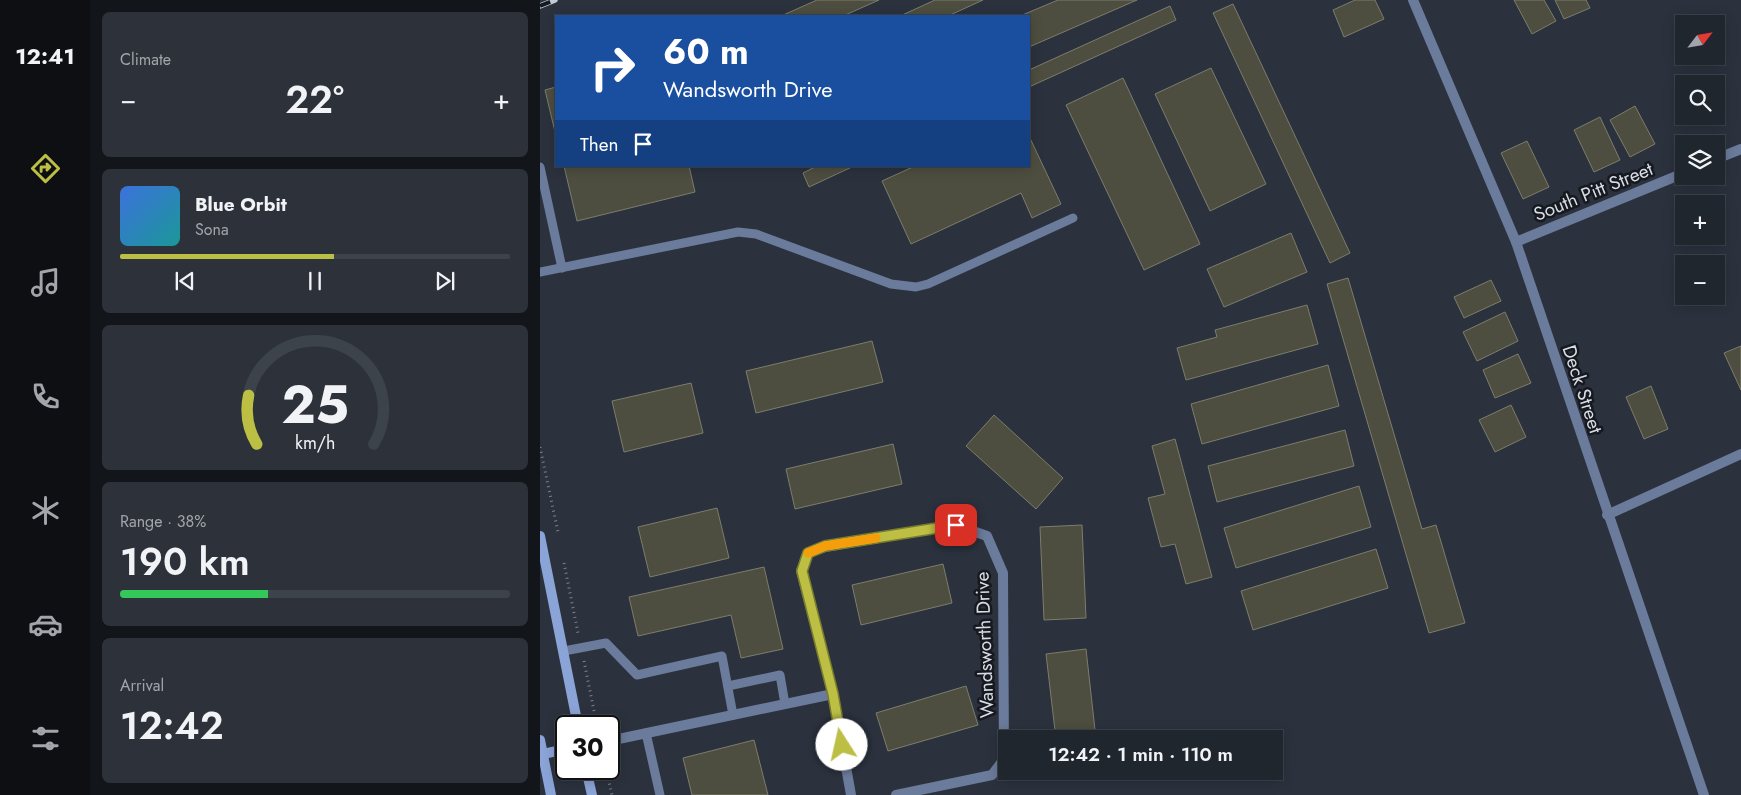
<!DOCTYPE html>
<html lang="en">
<head>
<meta charset="utf-8">
<style>
	:root { --surface:#20262e; --page:#2d323a; --text:#f1f3f6; --muted:#a2a5aa; --line:#3d434a; --accent:#bcbf44 }
	body { margin:0; font-family:Jost,sans-serif; background:var(--page); color:var(--text); height:100vh; display:flex; flex-direction:column; font-size:19px; white-space:nowrap }
	* { box-sizing:border-box; margin:0 }
	p { font-size:16px; color:var(--muted) }
	.icon { flex:none; width:28px; height:28px; fill:none; stroke:currentColor; stroke-width:2; stroke-linecap:round; stroke-linejoin:round }
	.map { position:relative; flex:1; overflow:hidden }
	.details { display:flex; flex-direction:column; gap:12px; padding:12px; background:#121519; width:450px }
	.details>* { flex:none }
	.hud { position:absolute; left:15px; top:15px; width:475px; height:152px; border-radius:0px; box-shadow:0 2px 12px #0003,0 0 0 1px var(--line); background:#1a4fa0; color:#fff; overflow:hidden }
	.needle { width:32px; rotate:59deg }
	.buttons { position:absolute; left:1135px; top:15px; display:grid; gap:10px }
	.buttons a { display:grid; place-items:center; width:50px; height:50px; border-radius:0px; background:var(--surface); box-shadow:0 2px 12px #0003,0 0 0 1px var(--line); font-size:25px }
	.speed { position:absolute; left:15px; top:715px; display:flex; gap:10px; font-size:25px; font-weight:700; text-align:center }
	.speed>* { display:grid; place-content:center; width:65px; height:65px; border-radius:50%; background:var(--surface); box-shadow:0 2px 12px #0003,0 0 0 1px var(--line); line-height:1 }
	.speed .limit { border:2px solid #111; border-radius:8px; background:#fff; color:#111 }
	.pin { position:absolute; display:grid; place-items:center; width:42px; height:42px; color:#fff; margin:-21px; border-radius:10px; box-shadow:0 2px 8px #0006 }
	.me { position:absolute; width:55px; margin:-28px; rotate:350deg; stroke-linejoin:round; filter:drop-shadow(0 0 4px #0008) }
	.turn { display:flex; align-items:center; gap:18px; height:105px; padding:0 25px; font-size:22px }
	.turn .icon { width:65px; height:65px; stroke-width:2.5 }
	.turn b { display:block; font-size:35px; line-height:42px }
	.then { display:flex; align-items:center; height:48px; padding:0 25px; background:#0003; gap:10px; font-size:19px }
	.big { font-size:38px; font-weight:600; line-height:1.1 }
	.details .card { flex:1; display:flex; flex-direction:column; justify-content:center; gap:8px; min-width:0; padding:0 18px; border-radius:8px; background:var(--page) }
	.details .dial { align-items:center; gap:0 }
	.dial svg { height:130px; overflow:visible; fill:none; stroke:var(--line); stroke-width:7; stroke-linecap:round; text-anchor:middle }
	.dial text { fill:var(--text); stroke:none }
	.song { display:flex; align-items:center; gap:15px }
	.cover { width:60px; height:60px; border-radius:8px; background:linear-gradient(135deg,hsl(220 70% 55%),hsl(180 70% 35%)) }
	.played { height:5px; border-radius:2px; background:linear-gradient(90deg,var(--accent) 55%,var(--line) 55%) }
	.keys { display:flex; justify-content:space-around; direction:ltr }
	.heat { display:flex; justify-content:space-between; align-items:center; font-size:28px; direction:ltr }
	.charge { height:8px; border-radius:4px; background:linear-gradient(90deg,#34c759 38%,var(--line) 0) }
	.trip { position:absolute; left:458px; top:730px; width:285px; height:50px; border-radius:0px; background:var(--surface); box-shadow:0 2px 12px #0003,0 0 0 1px var(--line); font-weight:600; line-height:50px; text-align:center }
	main { display:flex; flex:1; min-height:0 }
	.dock { display:flex; flex-direction:column; width:90px; justify-content:space-around; align-items:center; background:#0d0f12; color:var(--muted) }
	.dock .icon { width:35px; height:35px }
	.dock .active { color:var(--accent) }
	.dock b { font-size:22px; color:var(--text) }
	.map>svg:first-child { display:block }
</style>
</head>
<body>
<main>
<nav class="dock">
<b>12:41</b>
<svg class="icon active" aria-label="directions" viewBox="0 0 24 24"><path d="M12 3l9 9-9 9-9-9zM9 14v-3h6M13 9l2 2-2 2"/></svg>
<svg class="icon" aria-label="music" viewBox="0 0 24 24"><path d="M9 18V5l10-2v13"/><circle cx="6" cy="18" r="3"/><circle cx="16" cy="16" r="3"/></svg>
<svg class="icon" aria-label="phone" viewBox="0 0 24 24"><path d="M5 4h4l2 5-3 2q2 4 5 5l2-3 5 2v4C11 20 4 13 5 4z"/></svg>
<svg class="icon" aria-label="climate" viewBox="0 0 24 24"><path d="M12 3v18M4 7l16 10M4 17L20 7"/></svg>
<svg class="icon" aria-label="car" viewBox="0 0 24 24"><path d="M5 17H2v-5l4-1 3-4h7l3 4 3 1v5h-3M9 17h6M6 11h13"/><circle cx="7" cy="17" r="2"/><circle cx="17" cy="17" r="2"/></svg>
<svg class="icon" aria-label="filters" viewBox="0 0 24 24"><path d="M4 7h16M4 17h16"/><circle cx="9" cy="7" r="2"/><circle cx="15" cy="17" r="2"/></svg>
</nav>
<section class="details">
<div class="card"><p>Climate</p>
<div class="heat"><a>−</a><b class="big">22°</b><a>+</a></div>
</div>
<div class="card">
<div class="song"><i class="cover"></i><div><b>Blue Orbit</b><p>Sona</p></div></div>
<div class="played"></div>
<div class="keys"><svg class="icon" aria-label="previous" viewBox="0 0 24 24"><path d="M18 5L8 12l10 7zM5 5v14"/></svg><svg class="icon" aria-label="pause" viewBox="0 0 24 24"><path d="M8 5v14M16 5v14"/></svg><svg class="icon" aria-label="next" viewBox="0 0 24 24"><path d="M6 5l10 7-10 7zM19 5v14"/></svg></div>
</div>
<div class="card dial"><svg viewBox="0 0 100 80">
<path d="M14 69A42 42 0 1 1 86 69"/>
<path d="M14 69A42 42 0 0 1 9 39" stroke="#bcbf44"/>
<text x="50" y="56" font-size="32" font-weight="700">25</text>
<text x="50" y="72" font-size="11">km/h</text>
</svg></div>
<div class="card"><p>Range · 38%</p><b class="big">190 km</b><div class="charge"></div></div>
<div class="card"><p>Arrival</p><b class="big">12:42</b></div>
</section>
<div class="map">
<svg width="1201" height="795" viewBox="0 0 1201 795">
	<rect width="100%" height="100%" fill="#2b323e"/>
	<g fill="#4d4e3f" stroke="#7c7d6c">
		<path d="M277,0h62l-36,16h-62z"/>
		<path d="M395,0h48l-35,16h-48z"/>
		<path d="M518,0h79l-108,47v-31h-9z"/>
		<path d="M815,0h20l9,19 -40,18 -11,-27z"/>
		<path d="M974,0h30l12,21 -24,13z"/>
		<path d="M1015,0h31l4,8 -26,11z"/>
		<path d="M693,4l117,249 -20,10 -117,-250z"/>
		<path d="M630,6l6,14 -147,67v-17z"/>
		<path d="M671,68l55,116 -56,27 -55,-117z"/>
		<path d="M583,78l77,166 -56,26 -78,-165z"/>
		<path d="M16,87v49l-11,-46z"/>
		<path d="M1095,106l20,38 -25,13 -20,-37z"/>
		<path d="M1060,117l20,43 -26,12 -20,-42z"/>
		<path d="M489,136l32,68 -29,14 -11,-25 -110,51 -29,-63 33,-15h114z"/>
		<path d="M987,141l22,46 -26,12 -22,-46z"/>
		<path d="M24,166h125l6,26 -118,29z"/>
		<path d="M277,166h37l-45,21 -6,-14z"/>
		<path d="M751,233l16,39 -83,35 -17,-38z"/>
		<path d="M808,278l74,251 14,-4 29,98 -36,10 -102,-349z"/>
		<path d="M951,280l10,21 -37,17 -10,-21z"/>
		<path d="M767,305l11,39 -132,36 -9,-32 40,-11 -2,-7z"/>
		<path d="M965,312l13,29 -41,20 -14,-29z"/>
		<path d="M332,341l11,41 -127,31 -10,-42z"/>
		<path d="M1201,346v44l-17,-37z"/>
		<path d="M978,354l13,29 -36,15 -12,-28z"/>
		<path d="M788,365l11,41 -137,38 -11,-40z"/>
		<path d="M151,383l12,50 -79,19 -12,-51z"/>
		<path d="M1111,386l17,43 -24,10 -18,-42z"/>
		<path d="M971,405l15,32 -31,15 -16,-32z"/>
		<path d="M454,415l69,63 -27,31 -70,-63z"/>
		<path d="M805,430l9,36 -137,36 -9,-36z"/>
		<path d="M635,439l37,138 -26,7 -11,-40 -14,3 -13,-49 17,-4 -13,-48z"/>
		<path d="M353,444l9,40 -107,25 -9,-40z"/>
		<path d="M819,486l12,41 -135,41 -12,-40z"/>
		<path d="M177,508l12,50 -79,19 -12,-50z"/>
		<path d="M542,525l4,93 -42,2 -4,-93z"/>
		<path d="M836,549l12,39 -135,42 -12,-39z"/>
		<path d="M403,564l9,39 -91,22 -9,-40z"/>
		<path d="M224,567l19,82 -42,9 -10,-43 -93,21 -9,-39z"/>
		<path d="M546,649l10,90h-40l-10,-85z"/>
		<path d="M426,686l12,39 -90,26 -12,-38z"/>
		<path d="M214,740l14,55h-76l-9,-37z"/>
	</g>
	<g fill="none" stroke-linecap="round" stroke-linejoin="round">
		<g stroke="#7c828c" stroke-width="3" stroke-dasharray="1 4" stroke-linecap="butt">
			<path d="M0,447l18,85"/>
			<path d="M24,563l14,70"/>
			<path d="M44,661l13,65"/>
			<path d="M66,769l6,26"/>
		</g>
		<g stroke="#6b7b9b" stroke-width="9">
			<path d="M0,167l22,101"/>
			<path d="M0,272l198,-40 18,2 135,50 25,3 12,-3 145,-66"/>
			<path d="M24,651l42,-8 31,32 85,-19 11,59"/>
			<path d="M188,686l52,-11 5,29"/>
			<path d="M106,733l14,62"/>
		</g>
		<g stroke="#6b7b9b" stroke-width="10">
			<path d="M873,0l103,242 188,553"/>
			<path d="M1176,159l25,-10"/>
			<path d="M976,242l168,-69"/>
			<path d="M1067,515l134,-61"/>
			<path d="M69,741l224,-47"/>
			<path d="M311,795l-18,-101 -32,-123 7,-18 17,-6 131,-22 31,11 16,37 1,186 -12,16 -96,20"/>
		</g>
		<g stroke="#8ba4d7" stroke-width="10">
			<path d="M0,536l38,190"/>
			<path d="M0,740l11,55"/>
			<path d="M3,754l23,-5"/>
			<path d="M46,769l6,26"/>
		</g>
		<defs>
			<path id="rail" d="M0,6l15,-6"/>
		</defs>
		<use href="#rail" stroke="#c6cbd3" stroke-width="5.5"/>
		<use href="#rail" stroke="#16191f" stroke-width="4" stroke-dasharray="11" stroke-linecap="butt"/>
	</g>
	<g fill="none" stroke-linecap="round" stroke-linejoin="round">
		<defs>
			<path id="route" d="M302,745l-9,-51 -31,-123 6,-18 17,-7 131,-21"/>
		</defs>
		<use href="#route" stroke="#7a7c2c" stroke-width="12"/>
		<use href="#route" stroke="#bcbf44" stroke-width="9"/>
		<path stroke="#f59e0b" stroke-width="9" d="M268,553l17,-7 51,-8"/>
	</g>
	<g text-anchor="middle" stroke-width="5" stroke-linejoin="round" paint-order="stroke">
		<g font-size="19" fill="#d8dde5" stroke="#16191f">
			<text transform="translate(1053 191) rotate(-22)" y="7">South Pitt Street</text>
			<text transform="translate(1043 389) rotate(72)" y="7">Deck Street</text>
			<text transform="translate(444 645) rotate(-92)" y="7">Wandsworth Drive</text>
		</g>
	</g>
</svg>
<div class="buttons">
<a><svg class="needle" viewBox="-14 -14 28 28"><path d="M0-13l5 13h-10z" fill="#e53935"/><path d="M0 13l5-13h-10z" fill="#a2a5aa"/></svg></a>
<a><svg class="icon" aria-label="search" viewBox="0 0 24 24"><circle cx="10" cy="10" r="6"/><path d="M15 15l6 6"/></svg></a>
<a><svg class="icon" aria-label="layers" viewBox="0 0 24 24"><path d="M12 4l9 5-9 5-9-5zM3 14l9 5 9-5"/></svg></a>
<a>+</a>
<a>−</a>
</div>
<div class="speed"><div class="limit">30</div></div>
<div class="pin" style="left:416px;top:525px;background:#d93025"><svg class="icon" aria-label="arrive" viewBox="0 0 24 24"><path d="M6 21V4h12l-3 4 3 4H6"/></svg></div>
<svg class="me" style="left:302px;top:745px" viewBox="-20 -20 40 40"><circle r="19" fill="#fff"/><path d="M0-13L10 11 0 6-10 11z" fill="#bcbf44"/></svg>
<div class="trip">12:42 · 1 min · 110 m</div>
<div class="hud">
<div class="turn"><svg class="icon" aria-label="right" viewBox="0 0 24 24"><path d="M7 20v-9h11M14 6l5 5-5 5"/></svg><div><b>60 m</b>Wandsworth Drive</div></div>
<div class="then">Then<svg class="icon" aria-label="arrive" viewBox="0 0 24 24"><path d="M6 21V4h12l-3 4 3 4H6"/></svg></div>
</div>
</div>
</main>
</body>
</html>
